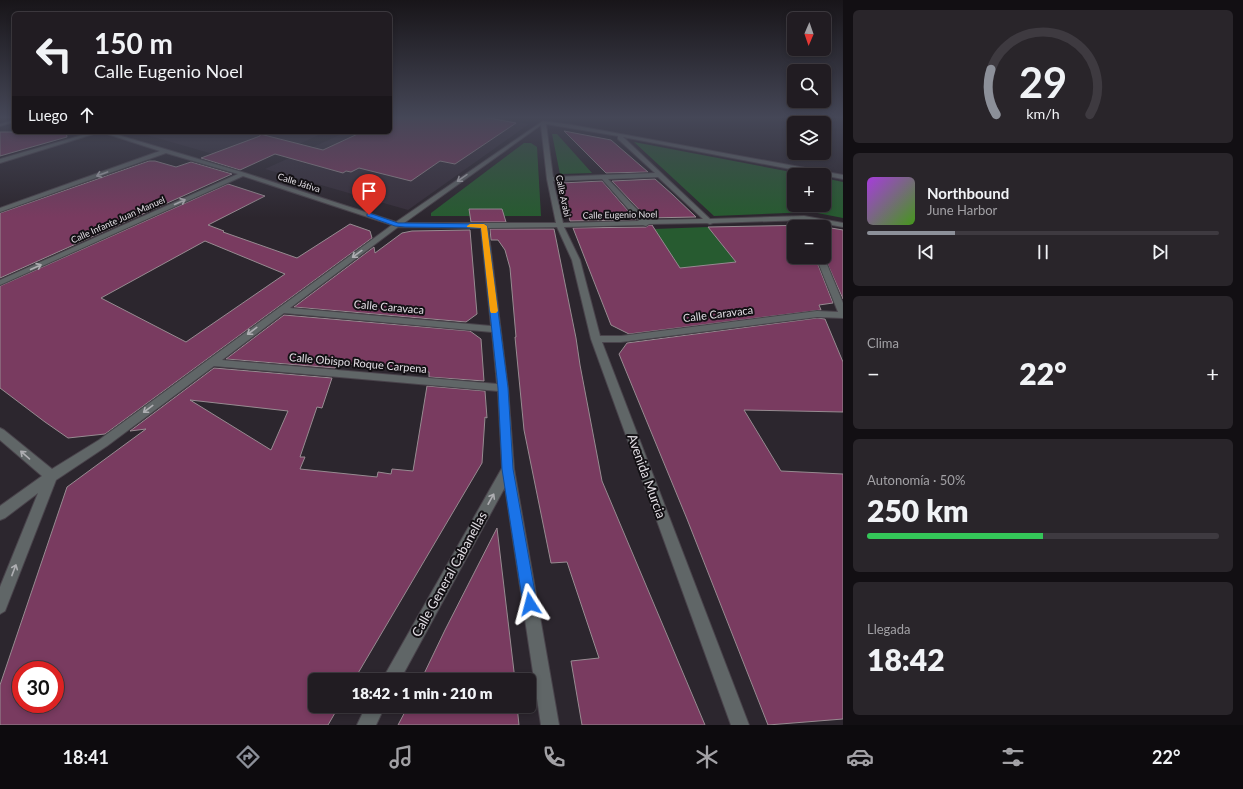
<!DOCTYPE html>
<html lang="es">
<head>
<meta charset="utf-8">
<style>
	:root { --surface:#211c22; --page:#29252a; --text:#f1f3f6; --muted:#a2a1a5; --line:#3e3a40; --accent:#8c9099 }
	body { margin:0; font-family:Lato,sans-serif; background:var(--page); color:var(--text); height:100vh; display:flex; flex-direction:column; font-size:15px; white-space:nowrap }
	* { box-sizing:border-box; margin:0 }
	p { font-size:13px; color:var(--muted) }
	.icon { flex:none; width:22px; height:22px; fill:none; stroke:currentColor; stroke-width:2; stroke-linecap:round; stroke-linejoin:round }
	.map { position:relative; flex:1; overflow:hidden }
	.sheet { display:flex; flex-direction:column; gap:10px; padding:10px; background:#120f13; width:400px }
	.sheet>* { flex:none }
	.banner { position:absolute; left:12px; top:12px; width:380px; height:122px; border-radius:6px; box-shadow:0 2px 6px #0003,0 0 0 1px var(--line); background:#211c22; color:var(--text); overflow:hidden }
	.needle { width:26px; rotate:182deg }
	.buttons { position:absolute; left:787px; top:12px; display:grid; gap:8px }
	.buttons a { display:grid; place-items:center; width:44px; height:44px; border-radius:6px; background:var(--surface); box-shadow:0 2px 6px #0003,0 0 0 1px var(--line); font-size:20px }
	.speed { position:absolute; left:12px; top:661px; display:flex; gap:8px; font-size:20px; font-weight:700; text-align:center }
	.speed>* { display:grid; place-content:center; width:52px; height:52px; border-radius:50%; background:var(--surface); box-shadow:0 2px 6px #0003,0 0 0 1px var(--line); line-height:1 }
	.speed .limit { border:6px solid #d22; background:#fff; color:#111 }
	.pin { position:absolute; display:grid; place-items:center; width:34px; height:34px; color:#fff; margin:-41px -17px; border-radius:50% 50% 50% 0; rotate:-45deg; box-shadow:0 0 4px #0007 }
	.pin .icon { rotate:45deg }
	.me { position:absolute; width:44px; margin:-22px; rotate:351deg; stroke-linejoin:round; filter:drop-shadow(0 0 3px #0008) }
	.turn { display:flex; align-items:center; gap:14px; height:84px; padding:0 16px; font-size:18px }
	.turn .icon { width:52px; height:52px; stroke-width:2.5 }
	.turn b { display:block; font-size:28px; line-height:34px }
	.then { display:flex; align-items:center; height:38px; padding:0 16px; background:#0003; gap:8px; font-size:15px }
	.big { font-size:30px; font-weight:800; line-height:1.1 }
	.sheet .tile { flex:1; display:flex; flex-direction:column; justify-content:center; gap:6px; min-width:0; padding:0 14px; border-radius:6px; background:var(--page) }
	.sheet .dial { align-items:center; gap:0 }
	.dial svg { height:104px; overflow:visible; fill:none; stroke:var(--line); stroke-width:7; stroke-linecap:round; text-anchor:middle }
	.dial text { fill:var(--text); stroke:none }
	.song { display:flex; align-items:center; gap:12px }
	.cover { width:48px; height:48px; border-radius:6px; background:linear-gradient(135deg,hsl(280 70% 55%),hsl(100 70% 35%)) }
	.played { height:4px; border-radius:2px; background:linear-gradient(90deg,var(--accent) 25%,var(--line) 25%) }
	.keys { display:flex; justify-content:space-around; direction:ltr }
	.heat { display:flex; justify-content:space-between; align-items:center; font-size:22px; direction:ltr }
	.charge { height:6px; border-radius:3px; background:linear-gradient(90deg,#34c759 50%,var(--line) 0) }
	.trip { position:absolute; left:308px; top:673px; width:228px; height:40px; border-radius:6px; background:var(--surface); box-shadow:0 2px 6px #0003,0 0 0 1px var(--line); font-weight:800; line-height:40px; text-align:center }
	.tab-bar { display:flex; height:64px; justify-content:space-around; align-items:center; background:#0d0b0e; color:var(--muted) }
	.tab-bar .icon { width:28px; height:28px }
	.tab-bar .on { color:var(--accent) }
	.tab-bar b { font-size:18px; color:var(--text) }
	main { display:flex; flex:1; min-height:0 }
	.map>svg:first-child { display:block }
</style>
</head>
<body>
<main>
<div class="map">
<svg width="843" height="725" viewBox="0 0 843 725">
	<rect width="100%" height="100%" fill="#2c262e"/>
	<g fill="#372f3b">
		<path d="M390,117h101l38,7 -121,86 -143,-41 81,-37h44z"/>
		<path d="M136,132h189l-26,12 -35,-9 -51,19z"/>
	</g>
	<g fill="#275b30">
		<path d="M552,134h5l35,39 -32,1z"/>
		<path d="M634,142l173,33h-13v30h30v-27l19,4v36l-31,-6 -98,4z"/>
		<path d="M524,143h7l6,4 4,69h-110v-3z"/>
		<path d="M708,227l28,35 -56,6 -26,-39z"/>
	</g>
	<g fill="#793b60" stroke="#978b91" fill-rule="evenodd">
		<path d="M395,117h88l33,6 -61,41 -15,-3 -29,20 -52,-13 -8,4 -5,-1 -3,2 -68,-19 -35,16 -39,-12 59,-22v-2l63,16 39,-18h28v-13z"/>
		<path d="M564,131l47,9 37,32 -42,1z"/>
		<path d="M0,132h66l1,5 -67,19z"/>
		<path d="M149,161h6l21,6 15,-5 41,12 -232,104v-65z"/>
		<path d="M655,179l18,16 23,22 -49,1 -35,-37z"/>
		<path d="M602,181l34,39 -66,1 -9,-38z"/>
		<path d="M228,184l37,12 -57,29 16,6 -1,1 74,26 53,-34 20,7 2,7 -267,196 -37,4 -23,-16 -45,-34v-102zM205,241l80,33 -99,68 -85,-44z"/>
		<path d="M469,209h33l4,13h-35z"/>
		<path d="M649,225h3l28,43 56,-6 -28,-35 105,-2 30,5v69l-19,-43v-29h-30v30h21l18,46 -14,2 2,5 -192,24 -18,-9 -38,-97 73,-1z"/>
		<path d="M490,229h64l22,109 4,27 22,116 103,244h-123l-11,-64 28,-3 -32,-96 -16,1 -27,-133 -9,-93h1l-6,-69 -5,-18 -7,-10h-7z"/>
		<path d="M470,230l7,84 -11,8 -172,-15 80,-60 1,6 27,-20 10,-2z"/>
		<path d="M284,315l186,16 11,8 3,42 -55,-4v-5l-92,-9 -2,5 -109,-9z"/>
		<path d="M817,318l8,1 18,43v50l-99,-2 37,61 62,3v245l-75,6 -81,-206 -68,-165 8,-11z"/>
		<path d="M214,368l118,10 -10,30 -5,-1 -17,50h5l-5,12 77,8 1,-5 13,2 1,-5 21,2 14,-85 58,5 2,27 -2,-1 -3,46 -128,217h-39v26h24l-11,19h-328v-40l67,-198 79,-58 -16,2zM190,400l98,11 -17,39zM21,670h34v34h-34z"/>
		<path d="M497,528l18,152h-94l24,-50z"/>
		<path d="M408,706h109l2,19h-121z"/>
	</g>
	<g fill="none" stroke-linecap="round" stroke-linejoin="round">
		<defs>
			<g id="minor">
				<path d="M14,120v2l-14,4v-2z"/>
				<path d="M543,121l29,4 271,50v4l-220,-42 87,82 94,-3 39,7v4l-39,-7 -91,3 -3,1 -3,-1 -58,1 -3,2 -3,-1 -79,2 16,33 20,76h21l196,-25 21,1 -22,-55h8l19,46v15l-26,-1 -196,25h-19l147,383h-18l-140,-386 -19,-79 -15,-33 -69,1 20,160 6,81 45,256h-18l-36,-238 -105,193h-18l120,-212 -4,-77 -284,-25 -107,80 -51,34 -51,131 -5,3v-27l38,-94 -33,25 -5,2v-14l42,-30 -42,-36v-12l4,2 48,39 47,-29 293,-215 -149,-49 -243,109v-5l238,-106 -72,-21 -166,59v-4l160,-57 -59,-19h7l137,41 151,49zM546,124l72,12v3l37,34 -102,4zM541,125l6,54 9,44h-152zM658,177l45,42 -56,1 -39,-41zM602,179l37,42 -76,2 -10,-42zM398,227l83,1 10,98 -201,-18zM284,313l208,19 5,52 -275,-24z"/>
				<path d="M93,132h7l-100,31v-4z"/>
				<path d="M366,706h19l-9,19h-19z"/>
			</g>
		</defs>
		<use href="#minor" stroke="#49434b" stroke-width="2"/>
		<use href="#minor" fill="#606667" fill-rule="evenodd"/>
	</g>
	<defs><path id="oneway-shaft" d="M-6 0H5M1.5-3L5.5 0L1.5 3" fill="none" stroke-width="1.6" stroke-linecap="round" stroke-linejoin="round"/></defs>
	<g stroke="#aeaeb2">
		<use href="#oneway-shaft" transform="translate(102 174) rotate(160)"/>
		<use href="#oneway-shaft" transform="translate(462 178) rotate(145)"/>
		<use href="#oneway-shaft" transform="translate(180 202) rotate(-24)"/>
		<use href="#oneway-shaft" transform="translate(357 254) rotate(144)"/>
		<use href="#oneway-shaft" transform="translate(36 267) rotate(-24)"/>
		<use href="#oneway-shaft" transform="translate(252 331) rotate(143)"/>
		<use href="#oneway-shaft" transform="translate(148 409) rotate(143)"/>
		<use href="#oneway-shaft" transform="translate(25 455) rotate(-139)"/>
		<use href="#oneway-shaft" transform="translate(491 499) rotate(-61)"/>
		<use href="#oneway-shaft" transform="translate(14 570) rotate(-69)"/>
	</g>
	<linearGradient id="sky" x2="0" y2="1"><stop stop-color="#181519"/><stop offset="0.54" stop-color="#454757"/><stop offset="1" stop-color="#454757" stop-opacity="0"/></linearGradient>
	<rect width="843" height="218" fill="url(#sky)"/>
	<path fill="#1a73e8" stroke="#114b97" d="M369,213l29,10h7l79,1 3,2 21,162 5,81 24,135 -2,5 -5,2 -5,-2 -2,-5 -21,-135 -4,-81 -17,-160 -76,-1 -10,-1 -28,-10v-2z"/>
	<path fill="#f59e0b" d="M470,224h14l3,2 11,85 -2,2h-5l-1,-2 -9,-83 -14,-1v-1z"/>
	<g text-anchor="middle" stroke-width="4" stroke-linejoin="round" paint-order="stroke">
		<g font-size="9" fill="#e2dee4" stroke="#131014">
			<text transform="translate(299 183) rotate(18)" y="3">Calle Játiva</text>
			<text transform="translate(563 196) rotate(78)" y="3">Calle Arabi</text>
			<text transform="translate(620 215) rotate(-1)" y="3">Calle Eugenio Noel</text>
			<text transform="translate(118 220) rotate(-24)" y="3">Calle Infante Juan Manuel</text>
		</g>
		<g font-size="11" fill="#e2dee4" stroke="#131014">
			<text transform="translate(389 307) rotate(5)" y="4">Calle Caravaca</text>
			<text transform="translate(718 314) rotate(-7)" y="4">Calle Caravaca</text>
			<text transform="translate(358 363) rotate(5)" y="4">Calle Obispo Roque Carpena</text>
		</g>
		<g font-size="13" fill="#e2dee4" stroke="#131014">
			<text transform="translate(647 476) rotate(70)" y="5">Avenida Murcia</text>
			<text transform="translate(449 574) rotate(-61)" y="5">Calle General Cabanellas</text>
		</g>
	</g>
</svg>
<div class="buttons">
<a><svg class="needle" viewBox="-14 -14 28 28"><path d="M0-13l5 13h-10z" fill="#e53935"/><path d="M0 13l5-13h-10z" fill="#a2a1a5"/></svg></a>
<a><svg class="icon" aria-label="search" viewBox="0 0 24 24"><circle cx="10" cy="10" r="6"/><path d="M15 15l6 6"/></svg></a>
<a><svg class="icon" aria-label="layers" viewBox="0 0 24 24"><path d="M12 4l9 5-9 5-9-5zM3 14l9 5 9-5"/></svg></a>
<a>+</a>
<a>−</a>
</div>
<div class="speed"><div class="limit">30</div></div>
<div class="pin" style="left:369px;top:215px;background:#d93025"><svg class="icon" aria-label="arrive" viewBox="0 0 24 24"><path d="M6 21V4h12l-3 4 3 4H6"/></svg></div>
<svg class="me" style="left:530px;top:604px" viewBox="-20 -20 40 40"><path d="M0-17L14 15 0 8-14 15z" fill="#1a73e8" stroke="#fff" stroke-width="4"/></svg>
<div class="trip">18:42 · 1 min · 210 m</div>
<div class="banner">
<div class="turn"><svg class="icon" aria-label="left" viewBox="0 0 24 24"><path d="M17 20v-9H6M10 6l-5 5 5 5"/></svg><div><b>150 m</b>Calle Eugenio Noel</div></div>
<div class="then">Luego<svg class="icon" aria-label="ahead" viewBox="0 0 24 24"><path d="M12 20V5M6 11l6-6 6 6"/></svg></div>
</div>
</div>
<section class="sheet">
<div class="tile dial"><svg viewBox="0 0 100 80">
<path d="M14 69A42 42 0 1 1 86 69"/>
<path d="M14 69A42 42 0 0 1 10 34" stroke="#8c9099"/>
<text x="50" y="56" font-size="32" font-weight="700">29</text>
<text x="50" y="72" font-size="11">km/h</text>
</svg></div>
<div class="tile">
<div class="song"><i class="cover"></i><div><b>Northbound</b><p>June Harbor</p></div></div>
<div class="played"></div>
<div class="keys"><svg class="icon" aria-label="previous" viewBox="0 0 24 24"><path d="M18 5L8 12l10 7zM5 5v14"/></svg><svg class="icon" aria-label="pause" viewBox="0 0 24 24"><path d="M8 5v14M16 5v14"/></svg><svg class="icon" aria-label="next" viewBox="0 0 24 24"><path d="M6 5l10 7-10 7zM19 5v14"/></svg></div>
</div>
<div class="tile"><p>Clima</p>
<div class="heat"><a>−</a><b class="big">22°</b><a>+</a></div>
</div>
<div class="tile"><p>Autonomía · 50%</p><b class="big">250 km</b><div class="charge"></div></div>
<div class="tile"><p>Llegada</p><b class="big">18:42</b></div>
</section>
</main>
<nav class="tab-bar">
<b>18:41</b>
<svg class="icon on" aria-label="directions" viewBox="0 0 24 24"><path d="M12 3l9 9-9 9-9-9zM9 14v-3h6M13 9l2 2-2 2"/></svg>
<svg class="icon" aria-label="music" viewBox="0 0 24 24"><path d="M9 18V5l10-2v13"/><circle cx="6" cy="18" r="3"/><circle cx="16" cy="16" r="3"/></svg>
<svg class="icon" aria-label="phone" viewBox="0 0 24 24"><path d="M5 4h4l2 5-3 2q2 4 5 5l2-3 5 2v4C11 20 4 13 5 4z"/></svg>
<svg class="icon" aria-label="climate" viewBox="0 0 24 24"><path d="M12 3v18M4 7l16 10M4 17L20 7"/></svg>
<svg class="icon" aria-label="car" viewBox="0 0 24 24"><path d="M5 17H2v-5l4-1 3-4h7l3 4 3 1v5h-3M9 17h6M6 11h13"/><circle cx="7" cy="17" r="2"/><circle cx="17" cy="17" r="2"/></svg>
<svg class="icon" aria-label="filters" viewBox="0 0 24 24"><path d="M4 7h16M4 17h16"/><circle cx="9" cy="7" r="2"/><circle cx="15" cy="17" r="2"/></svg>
<b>22°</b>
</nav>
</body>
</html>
